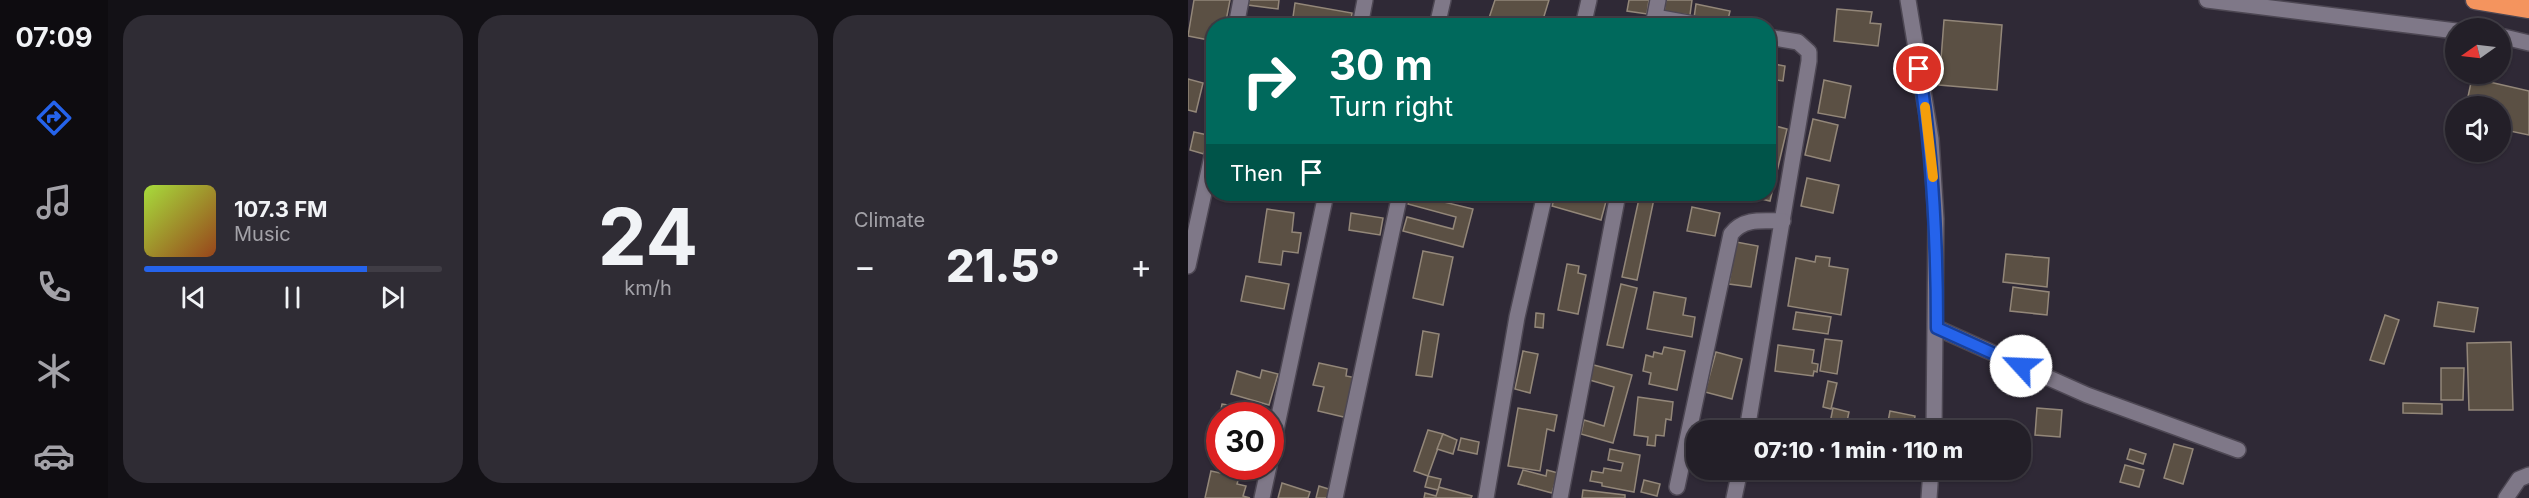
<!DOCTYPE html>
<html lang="en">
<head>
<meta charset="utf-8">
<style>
	:root { --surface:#231f28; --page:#2f2c34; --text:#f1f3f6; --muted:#a3a2a8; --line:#403d45; --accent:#2563eb }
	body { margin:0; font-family:Inter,sans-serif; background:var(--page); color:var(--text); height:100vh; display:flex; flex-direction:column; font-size:22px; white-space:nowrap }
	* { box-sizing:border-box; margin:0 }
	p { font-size:20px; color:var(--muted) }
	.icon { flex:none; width:33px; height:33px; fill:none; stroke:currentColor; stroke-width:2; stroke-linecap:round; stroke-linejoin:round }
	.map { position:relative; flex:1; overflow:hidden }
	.drawer { display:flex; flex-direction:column; gap:15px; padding:15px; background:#131116; width:1080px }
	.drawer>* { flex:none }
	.guide { position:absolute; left:18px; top:18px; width:570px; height:183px; border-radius:24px; box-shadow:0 2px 4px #0004,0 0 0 2px var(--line); background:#00695c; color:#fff; overflow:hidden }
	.needle { width:39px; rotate:256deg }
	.controls { position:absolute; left:1257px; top:18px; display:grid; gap:12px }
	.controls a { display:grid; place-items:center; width:66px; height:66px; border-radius:50%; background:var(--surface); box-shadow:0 2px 4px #0004,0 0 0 2px var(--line); font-size:30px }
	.speed { position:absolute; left:18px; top:402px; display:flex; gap:12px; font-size:30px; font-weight:700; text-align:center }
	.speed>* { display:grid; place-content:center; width:78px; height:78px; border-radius:50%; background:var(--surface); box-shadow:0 2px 4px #0004,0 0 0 2px var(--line); line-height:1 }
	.speed .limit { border:9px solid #d22; background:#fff; color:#111 }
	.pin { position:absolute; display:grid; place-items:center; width:51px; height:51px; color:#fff; margin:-26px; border:3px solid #fff; border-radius:50%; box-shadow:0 2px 6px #0007 }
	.me { position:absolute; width:66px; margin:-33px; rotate:295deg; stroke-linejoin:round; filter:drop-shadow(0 0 4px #0008) }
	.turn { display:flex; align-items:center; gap:21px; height:126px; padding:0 24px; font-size:27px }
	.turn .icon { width:78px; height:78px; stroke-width:2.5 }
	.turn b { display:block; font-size:42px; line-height:51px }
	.then { display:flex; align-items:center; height:57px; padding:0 24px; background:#0003; gap:12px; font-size:22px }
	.big { font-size:45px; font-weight:800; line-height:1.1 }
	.drawer .card { flex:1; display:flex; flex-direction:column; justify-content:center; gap:9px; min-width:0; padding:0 21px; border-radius:24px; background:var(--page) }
	.drawer .dial { align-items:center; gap:0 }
	.dial b { font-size:78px; line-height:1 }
	.song { display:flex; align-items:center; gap:18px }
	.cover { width:72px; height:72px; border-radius:9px; background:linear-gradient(135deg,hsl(80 70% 55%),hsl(20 70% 35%)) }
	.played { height:6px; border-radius:3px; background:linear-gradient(90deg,var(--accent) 75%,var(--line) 75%) }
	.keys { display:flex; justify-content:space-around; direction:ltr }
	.heat { display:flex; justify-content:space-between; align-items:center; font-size:33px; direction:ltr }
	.drawer .tiles { flex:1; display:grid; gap:15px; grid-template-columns:repeat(3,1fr) }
	.trip { position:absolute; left:498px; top:420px; width:345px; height:60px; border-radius:24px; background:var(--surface); box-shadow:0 2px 4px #0004,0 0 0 2px var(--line); font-weight:800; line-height:60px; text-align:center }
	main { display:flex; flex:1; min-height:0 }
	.tab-bar { display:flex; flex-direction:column; width:108px; justify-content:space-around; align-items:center; background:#0e0c10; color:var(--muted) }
	.tab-bar .icon { width:42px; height:42px }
	.tab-bar .on { color:var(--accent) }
	.tab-bar b { font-size:27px; color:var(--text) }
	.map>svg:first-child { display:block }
</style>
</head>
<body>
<main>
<nav class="tab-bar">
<b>07:09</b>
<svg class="icon on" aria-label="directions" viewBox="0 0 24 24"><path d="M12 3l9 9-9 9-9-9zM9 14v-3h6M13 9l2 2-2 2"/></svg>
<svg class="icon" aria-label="music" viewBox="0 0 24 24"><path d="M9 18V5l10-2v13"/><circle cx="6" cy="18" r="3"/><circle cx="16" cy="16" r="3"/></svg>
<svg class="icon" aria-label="phone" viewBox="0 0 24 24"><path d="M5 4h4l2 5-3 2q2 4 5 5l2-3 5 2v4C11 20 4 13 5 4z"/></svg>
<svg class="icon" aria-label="climate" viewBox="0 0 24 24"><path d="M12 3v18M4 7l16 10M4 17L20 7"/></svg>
<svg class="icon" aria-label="car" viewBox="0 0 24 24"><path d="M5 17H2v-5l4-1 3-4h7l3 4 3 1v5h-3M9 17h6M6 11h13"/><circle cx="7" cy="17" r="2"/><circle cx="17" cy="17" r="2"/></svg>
</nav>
<section class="drawer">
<div class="tiles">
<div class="card">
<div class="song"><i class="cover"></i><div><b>107.3 FM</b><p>Music</p></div></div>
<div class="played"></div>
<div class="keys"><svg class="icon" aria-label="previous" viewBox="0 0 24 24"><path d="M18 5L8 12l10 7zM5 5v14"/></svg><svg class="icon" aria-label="pause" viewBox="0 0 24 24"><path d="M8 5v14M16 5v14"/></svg><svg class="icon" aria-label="next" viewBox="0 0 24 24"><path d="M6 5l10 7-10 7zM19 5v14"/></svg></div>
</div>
<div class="card dial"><b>24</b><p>km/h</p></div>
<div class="card"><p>Climate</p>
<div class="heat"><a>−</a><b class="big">21.5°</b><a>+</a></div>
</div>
</div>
</section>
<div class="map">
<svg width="1341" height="498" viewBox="0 0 1341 498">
	<rect width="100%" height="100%" fill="#2f2936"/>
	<g fill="#5b5044" stroke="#938779" stroke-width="1.5">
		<path d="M6,0h36l-5,26h-11v15l-26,-5z"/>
		<path d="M61,0h30l-1,9 -30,-4z"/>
		<path d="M307,0h54l-8,26h-28l-24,-8z"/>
		<path d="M441,0h20l-2,14 -20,-3z"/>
		<path d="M478,0h26l-2,15 -26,-3z"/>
		<path d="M107,3l57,10 -2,13 -57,-9z"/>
		<path d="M508,4l34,7 -3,13 -33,-6z"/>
		<path d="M649,9l35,3 -2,11 11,1 -3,22 -44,-5z"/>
		<path d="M449,17l12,2 -1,7h-12z"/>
		<path d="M756,20l58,5 -5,65 -58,-5z"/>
		<path d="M580,63l17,3 -2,15 -13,-2 -1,11z"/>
		<path d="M1284,78l57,13v44l-29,-6v-23h-34z"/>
		<path d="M0,79l15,4 -7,29 -8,-2z"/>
		<path d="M636,80l27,6 -6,32 -27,-5z"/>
		<path d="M625,119l25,6 -8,36 -25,-6z"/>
		<path d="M580,124l19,5 -17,72 -26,-6 24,-1z"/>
		<path d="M6,132l14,3 -4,19 -14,-4z"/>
		<path d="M619,178l32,7 -6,28 -32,-7z"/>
		<path d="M171,194h35v5z"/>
		<path d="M223,194l62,15 -10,38 -60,-16 4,-14 46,12 3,-12 -48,-13z"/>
		<path d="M368,194h52l-7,26 -49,-14z"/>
		<path d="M452,194h15l-18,86 -15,-3z"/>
		<path d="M504,207l28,6 -5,23 -28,-5z"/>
		<path d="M79,209l27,4 -2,19 9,1 -3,20 -15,-2 -2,14 -22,-3z"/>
		<path d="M163,213l32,5 -3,17 -31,-5z"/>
		<path d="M548,242l22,4 -7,41 -22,-3z"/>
		<path d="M235,251l30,6 -10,48 -30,-7z"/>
		<path d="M818,254l43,4 -2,29 -44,-5z"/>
		<path d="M628,256l14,2 -1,8 19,3 -7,46 -53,-9 8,-48 19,4z"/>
		<path d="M379,264l12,2 -1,7 8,2 -8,39 -20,-4z"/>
		<path d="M58,276l43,8 -5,25 -43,-8z"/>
		<path d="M433,284l16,4 -14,60 -16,-3z"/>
		<path d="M825,287l36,5 -2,23 -37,-4z"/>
		<path d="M466,292l32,6 -3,17 12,2 -3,20 -45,-8z"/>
		<path d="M1250,302l40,6 -4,24 -40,-6z"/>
		<path d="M608,312l35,5 -3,17 -35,-5z"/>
		<path d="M348,313l8,1 -1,14 -8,-1z"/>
		<path d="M1197,315l14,5 -15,44 -14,-4z"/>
		<path d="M235,331l16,3 -7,43 -16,-2z"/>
		<path d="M637,339l17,2 -5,33 -17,-3z"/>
		<path d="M1323,342l2,68h-44l-2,-67z"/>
		<path d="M590,345l36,5 -2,13 6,1 -1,8 -3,-1 -1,5 -38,-5z"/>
		<path d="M476,347l21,4 -8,39 -28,-6 2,-11 -8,-2 3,-16 7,2 1,-5 8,2z"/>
		<path d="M335,351l15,3 -8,39 -15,-4z"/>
		<path d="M528,352l26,7 -10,40 -27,-7z"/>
		<path d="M131,363l28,6 -1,7 11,2 -9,40 -30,-7 6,-24 -11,-2z"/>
		<path d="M402,364l42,11 -19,68 -32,-9 3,-14 20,6 10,-39 -28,-8z"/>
		<path d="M1253,368h23l-1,32h-22z"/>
		<path d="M74,370l16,4 -9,31 -38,-11 6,-23 23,7z"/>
		<path d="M640,381l9,2 -6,26 -8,-2z"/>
		<path d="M450,397l35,5 -2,18 -5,-1 -2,17 -8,-1 -1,11 -8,-1 1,-8 -14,-2z"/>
		<path d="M1215,403l39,1v10l-39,-1z"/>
		<path d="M34,404l34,6 -1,6h-35z"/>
		<path d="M75,408l15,5 -8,14v-11h-10z"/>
		<path d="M330,408l39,7 -3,16 -7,-2 -7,42 -32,-5z"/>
		<path d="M645,408l16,4 -3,14 -16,-3z"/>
		<path d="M849,408l25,2 -2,27 -25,-2z"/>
		<path d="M702,411l25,5 -2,14 -26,-3z"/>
		<path d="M32,419v37l-7,-1z"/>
		<path d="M240,430l15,4 -15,42 -14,-5z"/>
		<path d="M255,434l14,6 -4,14 -16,-5z"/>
		<path d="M273,438l18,4 -2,12 -19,-4z"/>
		<path d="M986,444l19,5 -10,35 -19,-6z"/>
		<path d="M422,449l30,6 -6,37 -32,-6v-3l-12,-2 2,-10 11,2 1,-5 17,3 2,-8 -15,-3z"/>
		<path d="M942,449l16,5 -3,10 -16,-5z"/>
		<path d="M32,462v4h22l-1,7 -23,-5z"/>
		<path d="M937,465l19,5 -5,17 -19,-5z"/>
		<path d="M335,470l23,6 1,-6 11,3 -6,20 -34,-9z"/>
		<path d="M23,471l28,6 -2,7 9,2 -3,10 7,2h-45z"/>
		<path d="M240,476l13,3 -3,11 -13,-3z"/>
		<path d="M456,480l16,4 -3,12 -16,-4z"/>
		<path d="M94,483l28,9 -2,6h-30z"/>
		<path d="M131,486l13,4 -3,8h-13z"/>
		<path d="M251,487l33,9 -1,2h-47l1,-5 11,3z"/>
		<path d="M395,490l42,5v3h-43z"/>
	</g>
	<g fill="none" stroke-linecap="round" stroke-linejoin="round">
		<defs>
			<g id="street">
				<path d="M720,0l23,139 5,80 -2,211"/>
				<path d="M1019,0l249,31"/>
				<path d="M467,17l50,9"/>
				<path d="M48,26l5,-26"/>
				<path d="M172,26l5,-26"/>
				<path d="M249,26l6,-26"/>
				<path d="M395,26l6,-26"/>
				<path d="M465,26l5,-26"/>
				<path d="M1312,36l29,7"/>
				<path d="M0,266l26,-119"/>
				<path d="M749,328l150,67 151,55"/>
				<path d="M559,430l62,-369v-9l-11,-10 -30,-5"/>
				<path d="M82,458l56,-264"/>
				<path d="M489,487l54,-253c13,-17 33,-13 52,-13"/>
				<path d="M74,498l7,-32"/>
				<path d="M147,498l65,-304"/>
				<path d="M298,498l31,-181 28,-123"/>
				<path d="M372,498l58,-304"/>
				<path d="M546,498l6,-28"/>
				<path d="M741,498l2,-28"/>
				<path d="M1318,498l13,-19 10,-4"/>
			</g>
			<path id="highway" d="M1287,0l54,9"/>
		</defs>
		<use href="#street" stroke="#4d4753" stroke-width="18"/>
		<use href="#highway" stroke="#4d4753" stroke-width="21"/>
		<use href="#street" stroke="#7f7888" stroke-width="15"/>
		<use href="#highway" stroke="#f4945e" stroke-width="18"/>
	</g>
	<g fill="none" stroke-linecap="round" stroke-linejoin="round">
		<defs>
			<path id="route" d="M731,69c14,87 18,171 18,259l84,38"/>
		</defs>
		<use href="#route" stroke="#184099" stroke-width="15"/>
		<use href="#route" stroke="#2563eb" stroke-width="10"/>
		<path stroke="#f59e0b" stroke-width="10" d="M737,107l8,70"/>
	</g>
</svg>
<div class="controls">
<a><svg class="needle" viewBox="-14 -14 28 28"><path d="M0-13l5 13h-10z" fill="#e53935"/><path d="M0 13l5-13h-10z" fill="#a3a2a8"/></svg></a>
<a><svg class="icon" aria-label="sound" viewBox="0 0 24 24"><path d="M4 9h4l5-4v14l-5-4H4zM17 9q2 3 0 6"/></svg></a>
</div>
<div class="speed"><div class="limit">30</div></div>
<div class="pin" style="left:731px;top:69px;background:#d93025"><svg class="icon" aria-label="arrive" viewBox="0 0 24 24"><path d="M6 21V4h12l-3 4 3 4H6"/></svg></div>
<svg class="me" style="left:833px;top:366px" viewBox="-20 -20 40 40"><circle r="19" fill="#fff"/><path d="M0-13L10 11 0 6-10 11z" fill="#2563eb"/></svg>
<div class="trip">07:10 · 1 min · 110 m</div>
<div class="guide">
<div class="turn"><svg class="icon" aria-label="right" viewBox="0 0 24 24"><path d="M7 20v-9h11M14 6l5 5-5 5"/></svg><div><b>30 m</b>Turn right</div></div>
<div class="then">Then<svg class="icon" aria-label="arrive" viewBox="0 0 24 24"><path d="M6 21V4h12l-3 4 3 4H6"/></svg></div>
</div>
</div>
</main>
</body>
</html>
